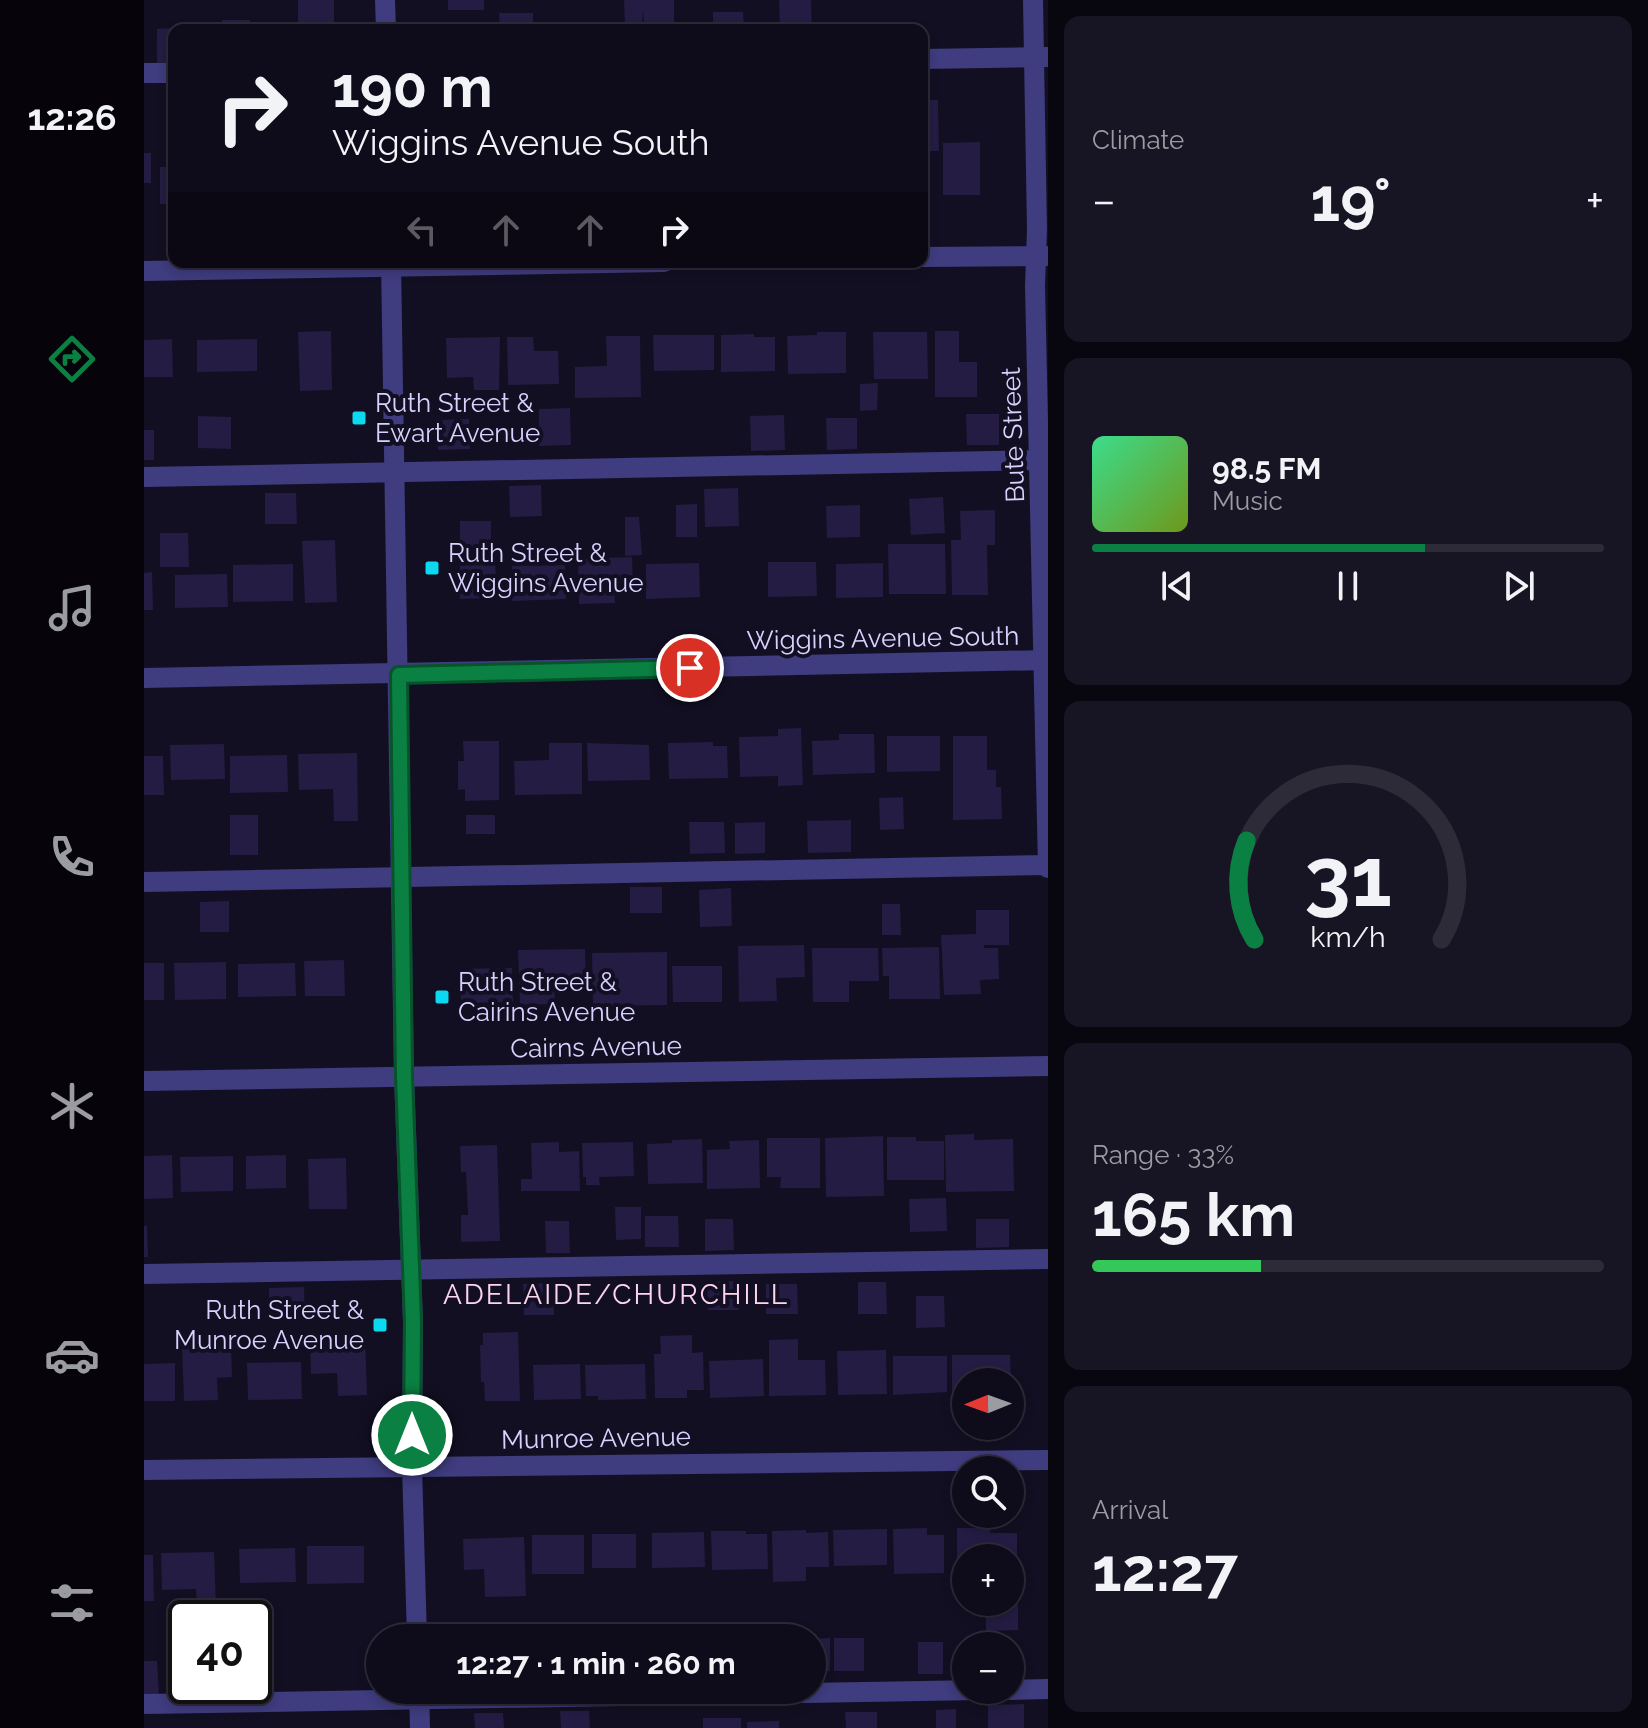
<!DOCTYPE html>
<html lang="en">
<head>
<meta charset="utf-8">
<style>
	:root { --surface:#0e0b1a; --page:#171423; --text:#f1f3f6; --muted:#9b9ba2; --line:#2e2b39; --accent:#0b8043 }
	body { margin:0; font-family:Raleway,sans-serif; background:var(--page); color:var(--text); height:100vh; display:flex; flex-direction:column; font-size:30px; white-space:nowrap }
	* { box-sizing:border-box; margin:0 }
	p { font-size:26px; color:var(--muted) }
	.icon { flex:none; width:44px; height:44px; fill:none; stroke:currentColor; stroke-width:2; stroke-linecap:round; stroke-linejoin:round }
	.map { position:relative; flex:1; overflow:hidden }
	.panel { display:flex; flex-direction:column; gap:16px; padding:16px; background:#08060e; width:600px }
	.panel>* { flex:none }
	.hud { position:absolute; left:24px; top:24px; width:760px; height:244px; border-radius:16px; box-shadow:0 4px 12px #0003,0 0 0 2px var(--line); background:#0e0b1a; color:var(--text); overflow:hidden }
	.needle { width:52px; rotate:269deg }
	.tools { position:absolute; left:808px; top:1368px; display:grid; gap:16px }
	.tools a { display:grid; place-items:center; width:72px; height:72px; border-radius:50%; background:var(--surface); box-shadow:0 4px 12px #0003,0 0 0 2px var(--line); font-size:40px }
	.speed { position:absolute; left:24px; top:1600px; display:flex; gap:16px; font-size:40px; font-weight:700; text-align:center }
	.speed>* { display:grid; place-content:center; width:104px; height:104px; border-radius:50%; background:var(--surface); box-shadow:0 4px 12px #0003,0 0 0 2px var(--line); line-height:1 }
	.speed .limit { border:4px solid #111; border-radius:12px; background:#fff; color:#111 }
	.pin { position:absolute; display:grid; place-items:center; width:68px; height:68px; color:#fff; margin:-34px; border:4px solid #fff; border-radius:50%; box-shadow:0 2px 8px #0007 }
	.me { position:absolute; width:88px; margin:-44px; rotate:0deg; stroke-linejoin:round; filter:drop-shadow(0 0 6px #0008) }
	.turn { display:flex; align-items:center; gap:28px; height:168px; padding:0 32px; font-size:36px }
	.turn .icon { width:104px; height:104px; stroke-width:2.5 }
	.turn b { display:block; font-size:56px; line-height:68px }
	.lanes { display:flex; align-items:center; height:76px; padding:0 32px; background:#0003; justify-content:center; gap:40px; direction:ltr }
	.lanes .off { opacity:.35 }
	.big { font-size:60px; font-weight:700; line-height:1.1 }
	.panel .card { flex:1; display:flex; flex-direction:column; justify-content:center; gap:12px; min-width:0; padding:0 28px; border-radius:16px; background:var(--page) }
	.panel .dial { align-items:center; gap:0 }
	.dial svg { height:208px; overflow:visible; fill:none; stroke:var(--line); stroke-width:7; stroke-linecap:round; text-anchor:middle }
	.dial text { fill:var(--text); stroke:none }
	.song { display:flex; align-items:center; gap:24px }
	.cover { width:96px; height:96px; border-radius:12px; background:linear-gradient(135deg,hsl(150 70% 55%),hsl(80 70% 35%)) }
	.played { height:8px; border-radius:4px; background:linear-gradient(90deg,var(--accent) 65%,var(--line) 65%) }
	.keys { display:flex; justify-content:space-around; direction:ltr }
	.heat { display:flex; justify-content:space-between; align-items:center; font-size:44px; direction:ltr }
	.charge { height:12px; border-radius:6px; background:linear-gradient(90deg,#34c759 33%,var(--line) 0) }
	.trip { position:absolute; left:222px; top:1624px; width:460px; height:80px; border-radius:40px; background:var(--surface); box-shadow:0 4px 12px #0003,0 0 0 2px var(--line); font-weight:700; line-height:80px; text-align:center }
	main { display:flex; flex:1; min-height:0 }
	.dock { display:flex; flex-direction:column; width:144px; justify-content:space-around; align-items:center; background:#06040a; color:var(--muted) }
	.dock .icon { width:56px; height:56px }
	.dock .active { color:var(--accent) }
	.dock b { font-size:36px; color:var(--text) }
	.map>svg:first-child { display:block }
</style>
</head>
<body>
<main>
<nav class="dock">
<b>12:26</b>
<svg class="icon active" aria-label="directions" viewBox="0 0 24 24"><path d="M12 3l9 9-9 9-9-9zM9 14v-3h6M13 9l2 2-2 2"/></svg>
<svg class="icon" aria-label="music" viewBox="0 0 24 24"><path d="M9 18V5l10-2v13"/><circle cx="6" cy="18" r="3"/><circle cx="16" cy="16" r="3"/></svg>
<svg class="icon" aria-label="phone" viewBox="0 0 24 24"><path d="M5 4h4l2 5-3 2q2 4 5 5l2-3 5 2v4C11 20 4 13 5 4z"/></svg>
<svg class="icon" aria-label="climate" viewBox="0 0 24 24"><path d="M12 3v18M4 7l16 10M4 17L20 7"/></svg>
<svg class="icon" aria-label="car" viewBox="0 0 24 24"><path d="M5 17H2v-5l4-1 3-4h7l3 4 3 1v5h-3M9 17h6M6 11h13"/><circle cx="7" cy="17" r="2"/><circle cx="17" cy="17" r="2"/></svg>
<svg class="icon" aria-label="filters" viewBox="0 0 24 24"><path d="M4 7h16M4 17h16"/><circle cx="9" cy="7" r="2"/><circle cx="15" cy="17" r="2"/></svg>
</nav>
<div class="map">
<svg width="904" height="1728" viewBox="0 0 904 1728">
	<rect width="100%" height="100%" fill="#120f22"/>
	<g fill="#241c42">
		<rect x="154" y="0" width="36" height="23"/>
		<rect x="304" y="0" width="36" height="10"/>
		<path d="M480,0h50v28h-30l-1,-19 -1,18h-17z"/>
		<path d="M635,0h32l1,30h-32z"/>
		<path d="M569,12h30l1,18h-31z"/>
		<path d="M355,13h34v17h-33z"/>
		<rect x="78" y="20" width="28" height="10"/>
		<path d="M30,28v35h-17v-34z"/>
		<path d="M778,100h16l1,51h-17z"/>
		<path d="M836,142v53h-37v-52z"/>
		<rect x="0" y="153" width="7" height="30"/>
		<rect x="16" y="167" width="14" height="37"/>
		<path d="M187,331l1,59 -32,1 -2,-59z"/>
		<path d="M791,331h24v31h18v35h-42z"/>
		<path d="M673,332h29v41l-58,1 -1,-38 30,-1z"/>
		<path d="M729,332h54l1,47h-54z"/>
		<path d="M610,334v3h21v34l-54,1v-37z"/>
		<path d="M509,335h61v35l-60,1z"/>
		<path d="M462,336h34l1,61 -66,1v-31l32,-1z"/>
		<path d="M356,337l-1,53h-25l-1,-13 -26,1 -1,-40z"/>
		<path d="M363,337h26l1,14h24l1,33 -51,1z"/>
		<path d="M28,339l1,38h-29v-37z"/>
		<path d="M113,339v32l-60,1v-32z"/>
		<path d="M734,383l-1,27 -17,1v-27z"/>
		<path d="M426,408l1,37 -32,1v-37z"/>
		<path d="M822,414h33v31h-32z"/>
		<path d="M640,415l1,35 -34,1 -1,-35z"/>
		<path d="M54,416l33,1v32l-33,-1z"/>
		<path d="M682,418h31v31l-30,1z"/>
		<path d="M325,419l1,30 -32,1v-30z"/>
		<rect x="0" y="430" width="10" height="30"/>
		<path d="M397,485l1,31 -32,1 -1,-31z"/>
		<path d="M594,488l1,38 -34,1 -1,-38z"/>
		<path d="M121,493h31l1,31h-32z"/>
		<path d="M799,497l2,36 -34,2 -2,-36z"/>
		<path d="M553,504v33h-21v-32z"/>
		<path d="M716,505v32l-33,1 -1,-32z"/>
		<path d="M851,510v35h-8l1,50h-36l-1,-55h10l-1,-29z"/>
		<path d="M481,517h14l3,38 -17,1z"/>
		<path d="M316,521h31v23h4l1,54 -36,1z"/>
		<path d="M16,533h28l1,34h-29z"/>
		<path d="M191,540l2,62 -32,1 -3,-62z"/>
		<path d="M744,544h57l1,50h-57z"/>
		<path d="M488,557l1,30 -19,1 1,15 -36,1 -1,-45z"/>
		<path d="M624,562h48l1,34 -49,1z"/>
		<path d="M555,563l1,34 -54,2v-35z"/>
		<path d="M739,563v34l-47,1v-34z"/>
		<path d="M149,564v37l-60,1v-37z"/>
		<path d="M421,565l1,34 -54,2v-35z"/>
		<path d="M8,572l1,38h-9v-37z"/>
		<path d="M83,574l1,33 -53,1v-33z"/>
		<path d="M657,728l2,57 -25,1v-10l-38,1 -1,-40 39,-1v-7z"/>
		<path d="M695,734h35l1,39 -62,2 -1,-34 27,-1z"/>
		<path d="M743,736h53v35l-53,1z"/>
		<path d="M809,736h34v34h9v17h5l1,32 -49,1z"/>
		<path d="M319,741h36v59l-34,1v-12l-7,1v-29h6z"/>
		<path d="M569,742v4h14l1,32 -59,1 -1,-36z"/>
		<path d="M405,743h33v51l-67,1 -1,-34 35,-1z"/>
		<path d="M443,743l62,2 1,35 -62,1z"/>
		<path d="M80,744l1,35 -54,1 -1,-35z"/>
		<path d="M213,753l1,68h-24l-1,-32 -34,1 -1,-36z"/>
		<path d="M143,755l1,37 -58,1v-37z"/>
		<path d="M0,756h19l1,39h-20z"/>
		<path d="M759,797l1,32 -24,1 -1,-32z"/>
		<rect x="86" y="815" width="28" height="40"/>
		<rect x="322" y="815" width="29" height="19"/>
		<path d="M707,820v32l-43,1 -1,-32z"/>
		<path d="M545,822h35l1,31 -35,1z"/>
		<path d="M621,822v31l-30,1v-31z"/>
		<rect x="486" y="887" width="32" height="26"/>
		<path d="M587,888l1,38 -32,1 -1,-37z"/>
		<path d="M85,901v31h-29v-30z"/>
		<path d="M738,904h18l1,31h-19z"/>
		<path d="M832,910h33v35h-25v3h14l1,31 -19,1 1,14 -37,1 -3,-60 35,-1z"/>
		<path d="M660,945l1,32 -29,1 1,23 -38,1 -1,-56z"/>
		<path d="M795,947l1,52h-51v-23h-6l-1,-28z"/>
		<path d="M668,948h66l1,33h-30v21h-36z"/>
		<path d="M441,949l1,34h-32l1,21 -35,1 -2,-55z"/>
		<path d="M523,952v53l-74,1 -1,-53z"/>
		<path d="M200,960l1,36h-40l-1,-35z"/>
		<path d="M82,962v37l-51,1 -1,-37z"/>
		<rect x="0" y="963" width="20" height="37"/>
		<path d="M151,963l1,33 -58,1v-33z"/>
		<path d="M528,966h50v36h-49z"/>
		<path d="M368,968l1,34 -52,1 -1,-34z"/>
		<path d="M830,1134v6l39,-1 1,52 -68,1 -1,-57z"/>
		<path d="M739,1136l1,60 -58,1 -1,-59z"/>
		<path d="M743,1137h29v4h28v39h-57z"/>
		<path d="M623,1138h53v50h-40l1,-11h-14z"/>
		<path d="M558,1139l1,44 -55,1 -1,-40 25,-1v-3z"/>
		<path d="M615,1140l1,48 -53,1v-39l23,-1 -1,-8z"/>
		<path d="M415,1142v10l20,-1 1,40h-59v-12h11l-1,-36z"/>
		<path d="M489,1142l1,34 -35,1 1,8h-14v-8h-3l-1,-34z"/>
		<path d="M353,1145l3,96 -39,1v-27h7l-2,-43h-5l-1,-26z"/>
		<path d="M28,1155l1,43 -29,1v-43z"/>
		<path d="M142,1155v33l-40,1v-33z"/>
		<path d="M89,1156v35l-52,1 -1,-35z"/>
		<path d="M202,1158l1,51h-38l-1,-50z"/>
		<path d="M802,1198l1,33 -37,1 -1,-33z"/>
		<path d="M471,1207h26v32l-25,1z"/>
		<path d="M501,1216h33l1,31h-34z"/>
		<path d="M561,1219h28l1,31 -29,1z"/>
		<path d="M832,1219h33v28l-33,1z"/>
		<path d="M401,1221h24l1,32h-24z"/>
		<path d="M0,1226h3l1,31h-4z"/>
		<path d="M595,1281v29h-31l-1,-28z"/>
		<path d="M714,1282h28l1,32h-29z"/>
		<path d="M409,1283l1,32h-30l-1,-31z"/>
		<path d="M622,1284h31l1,30h-32z"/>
		<path d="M160,1287l1,31 -36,1v-31z"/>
		<path d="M772,1296h28l1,31 -29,1z"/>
		<path d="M374,1332l2,69h-35l-1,-19h-3l-1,-37h3v-12z"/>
		<path d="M548,1335v18l11,-1 1,38h-17v8h-32l-1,-44h7l-1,-18z"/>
		<path d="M221,1338l2,57 -29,1 -1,-23 -26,1 -1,-34z"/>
		<path d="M654,1339v21h27l1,35 -57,1v-56z"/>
		<path d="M87,1345l1,32 -15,1 1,22 -34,1 -2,-54z"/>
		<path d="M742,1350l1,44 -49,1 -1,-44z"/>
		<path d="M808,1355h58l1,27h-45v9h-14z"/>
		<path d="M749,1356h54v36l-54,3z"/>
		<path d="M619,1359l1,37 -54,2 -1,-37z"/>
		<path d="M157,1362l1,37 -54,1 -1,-37z"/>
		<path d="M31,1363v38h-31v-37z"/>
		<path d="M436,1364l1,35 -47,1 -1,-35z"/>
		<path d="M501,1364l1,35 -48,1v-4h-12l-1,-31z"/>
		<path d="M783,1528v7h17v38l-50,1 -1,-45z"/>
		<path d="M813,1528h33v5h27v33h-7v-8h-44v9h-9z"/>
		<path d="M743,1529v36l-53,1 -1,-36z"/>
		<path d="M662,1530v3l22,-1 1,35h-23v14l-33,1 -1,-51z"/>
		<path d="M567,1531h35v3h21l1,35 -56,1z"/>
		<path d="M560,1532l1,35 -53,1v-35z"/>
		<rect x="448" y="1534" width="44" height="34"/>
		<rect x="388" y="1535" width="52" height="39"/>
		<path d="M380,1537l2,59 -41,1 -1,-28 -20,1 -1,-31z"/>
		<path d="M163,1546h57v37l-57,1z"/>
		<path d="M151,1548l1,34 -56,1 -1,-34z"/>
		<path d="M70,1552l2,54 -19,1 -1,-18 -34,1 -1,-37z"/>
		<path d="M0,1555h9l1,46h-10z"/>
		<path d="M874,1603v27l-32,1v-27z"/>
		<path d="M686,1638v33h-18v-32z"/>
		<rect x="690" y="1638" width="30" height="33"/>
		<rect x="774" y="1642" width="25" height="32"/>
		<path d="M0,1661h13l2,33 -15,1z"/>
		<path d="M23,1666h19v20h12v8h-31z"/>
		<path d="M880,1704v24h-36v-23z"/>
		<path d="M812,1709v19h-20v-18z"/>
		<path d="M416,1711h29l1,17h-29z"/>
		<path d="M701,1712h32v16h-31z"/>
		<path d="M330,1713h29l1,15h-29z"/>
		<rect x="559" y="1718" width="38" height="10"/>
		<path d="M635,1721v7h-32v-6z"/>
	</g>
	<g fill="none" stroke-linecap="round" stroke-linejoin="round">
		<g stroke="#3f3c7f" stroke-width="20">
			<path d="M241,0l1,30"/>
			<path d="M889,0l4,229 -2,57 13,582"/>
			<path d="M778,59l126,-2"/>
			<path d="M0,73h30"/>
			<path d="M778,257l124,-1"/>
			<path d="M247,262l13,814 9,246 -1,144 5,172"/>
			<path d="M0,271l520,-9"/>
			<path d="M0,477l904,-17"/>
			<path d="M0,678l904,-18"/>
			<path d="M0,882l904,-17"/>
			<path d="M0,1081l904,-15"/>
			<path d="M0,1274l904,-15"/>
			<path d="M0,1470l904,-10"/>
			<path d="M275,1690l1,38"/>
			<path d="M866,1690l38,-1"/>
			<path d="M0,1704l836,-14"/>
		</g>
	</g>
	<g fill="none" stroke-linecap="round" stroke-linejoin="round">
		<defs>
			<path id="route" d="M268,1435l1,-113 -9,-246 -5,-401 291,-7"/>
		</defs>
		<use href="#route" stroke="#07532c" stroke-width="20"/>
		<use href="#route" stroke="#0b8043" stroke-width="14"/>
	</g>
	<g fill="#0cd8ef" stroke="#120f22" stroke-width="3">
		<rect x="207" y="410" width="16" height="16" rx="4"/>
		<rect x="280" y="560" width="16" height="16" rx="4"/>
		<rect x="290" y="989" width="16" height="16" rx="4"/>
		<rect x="228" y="1317" width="16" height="16" rx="4"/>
	</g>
	<g text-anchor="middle" stroke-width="8" stroke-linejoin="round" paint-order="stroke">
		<g font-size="26" fill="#d7d2fd" stroke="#120f22" text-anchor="start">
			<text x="231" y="412">Ruth Street &amp;<tspan x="231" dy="30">Ewart Avenue</tspan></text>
			<text x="304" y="562">Ruth Street &amp;<tspan x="304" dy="30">Wiggins Avenue</tspan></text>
			<text x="314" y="991">Ruth Street &amp;<tspan x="314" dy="30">Cairins Avenue</tspan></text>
			<text x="220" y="1319" text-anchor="end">Ruth Street &amp;<tspan x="220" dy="30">Munroe Avenue</tspan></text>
		</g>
		<g font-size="26" fill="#d7d2fd" stroke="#120f22">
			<text transform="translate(869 435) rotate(-92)" y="9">Bute Street</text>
			<text transform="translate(739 638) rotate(-1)" y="9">Wiggins Avenue South</text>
			<text transform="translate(452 1047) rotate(-1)" y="9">Cairns Avenue</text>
			<text transform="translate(452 1438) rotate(-1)" y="9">Munroe Avenue</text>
		</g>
		<g font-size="28" letter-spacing="2" fill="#fdd4ee" stroke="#120f22">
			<text x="472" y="1304">ADELAIDE/CHURCHILL</text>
		</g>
	</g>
</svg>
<div class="tools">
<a><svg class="needle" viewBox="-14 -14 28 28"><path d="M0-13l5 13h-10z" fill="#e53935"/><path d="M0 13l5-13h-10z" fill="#9b9ba2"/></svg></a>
<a><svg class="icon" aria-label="search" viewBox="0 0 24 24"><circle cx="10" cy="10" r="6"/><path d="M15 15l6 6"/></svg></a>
<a>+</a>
<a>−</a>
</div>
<div class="speed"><div class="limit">40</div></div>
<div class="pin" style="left:546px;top:668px;background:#d93025"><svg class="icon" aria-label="arrive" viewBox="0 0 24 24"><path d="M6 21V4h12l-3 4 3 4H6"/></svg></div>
<svg class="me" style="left:268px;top:1435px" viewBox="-20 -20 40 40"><circle r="17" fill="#0b8043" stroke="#fff" stroke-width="3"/><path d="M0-11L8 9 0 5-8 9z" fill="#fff"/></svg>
<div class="trip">12:27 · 1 min · 260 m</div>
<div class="hud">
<div class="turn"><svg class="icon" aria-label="right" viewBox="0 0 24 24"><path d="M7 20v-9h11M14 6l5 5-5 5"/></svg><div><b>190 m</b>Wiggins Avenue South</div></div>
<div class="lanes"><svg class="icon off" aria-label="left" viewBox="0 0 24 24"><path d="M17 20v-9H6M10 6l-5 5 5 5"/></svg><svg class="icon off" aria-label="ahead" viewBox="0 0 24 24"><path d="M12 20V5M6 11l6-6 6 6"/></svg><svg class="icon off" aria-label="ahead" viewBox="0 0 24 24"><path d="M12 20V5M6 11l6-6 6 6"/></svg><svg class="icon" aria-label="right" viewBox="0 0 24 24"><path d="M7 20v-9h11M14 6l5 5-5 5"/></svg></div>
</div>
</div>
<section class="panel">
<div class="card"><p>Climate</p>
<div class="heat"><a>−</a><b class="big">19°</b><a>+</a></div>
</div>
<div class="card">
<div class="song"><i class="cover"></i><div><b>98.5 FM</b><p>Music</p></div></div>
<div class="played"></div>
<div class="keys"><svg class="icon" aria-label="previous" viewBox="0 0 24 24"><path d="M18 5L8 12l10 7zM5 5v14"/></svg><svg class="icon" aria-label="pause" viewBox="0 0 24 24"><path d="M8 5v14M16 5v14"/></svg><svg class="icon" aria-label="next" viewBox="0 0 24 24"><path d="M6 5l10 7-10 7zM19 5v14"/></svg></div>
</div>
<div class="card dial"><svg viewBox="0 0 100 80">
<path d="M14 69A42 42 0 1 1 86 69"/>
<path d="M14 69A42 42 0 0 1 11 31" stroke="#0b8043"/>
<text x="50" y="56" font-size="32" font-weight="700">31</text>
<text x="50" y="72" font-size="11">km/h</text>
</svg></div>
<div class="card"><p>Range · 33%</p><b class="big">165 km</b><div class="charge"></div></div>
<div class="card"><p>Arrival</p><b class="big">12:27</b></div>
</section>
</main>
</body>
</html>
